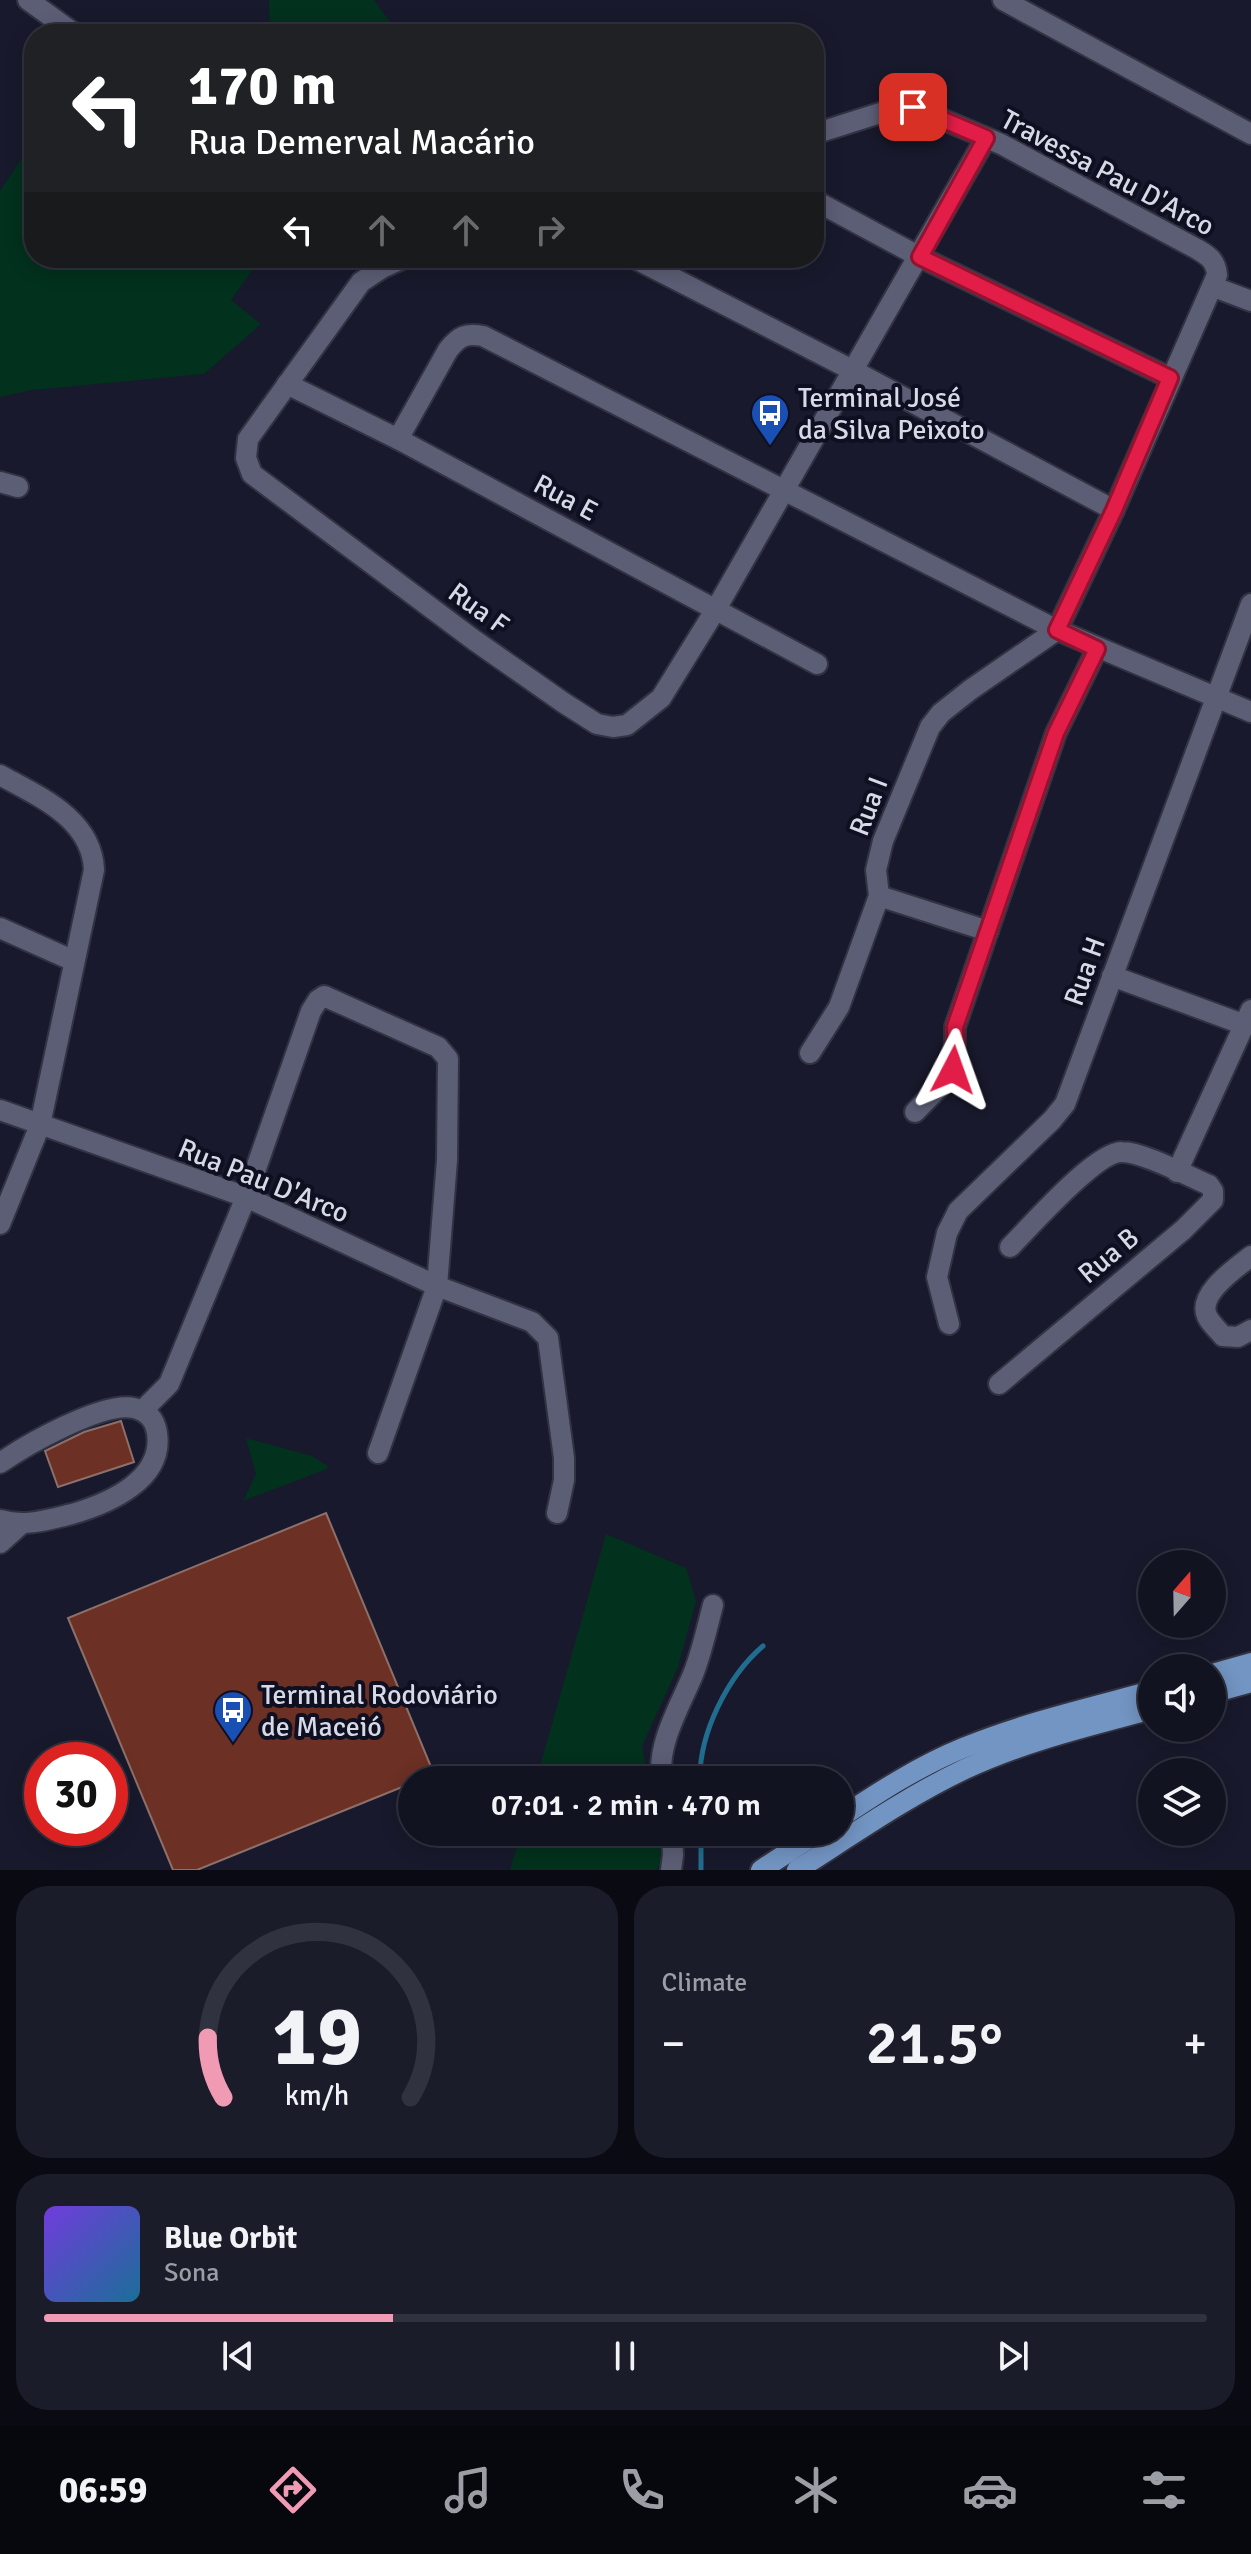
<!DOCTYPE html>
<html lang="en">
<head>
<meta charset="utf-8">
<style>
	:root { --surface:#121321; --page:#1b1c2a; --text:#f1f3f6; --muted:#9c9ea5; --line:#31323f; --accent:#f19ab4 }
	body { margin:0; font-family:Signika,sans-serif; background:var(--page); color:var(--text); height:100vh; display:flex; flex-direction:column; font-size:30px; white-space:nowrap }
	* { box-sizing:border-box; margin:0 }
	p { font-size:26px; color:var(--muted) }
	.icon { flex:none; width:44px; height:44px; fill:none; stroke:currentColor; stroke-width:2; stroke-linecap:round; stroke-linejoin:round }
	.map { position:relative; height:1870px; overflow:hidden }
	.panel { display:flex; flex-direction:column; gap:16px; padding:16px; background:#0a0a12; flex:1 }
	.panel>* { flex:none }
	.top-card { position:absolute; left:24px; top:24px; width:800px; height:244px; border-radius:32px; box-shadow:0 4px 20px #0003,0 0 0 2px var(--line); background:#202124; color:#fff; overflow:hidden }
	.needle { width:52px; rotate:20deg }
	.fabs { position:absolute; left:1138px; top:1550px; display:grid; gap:16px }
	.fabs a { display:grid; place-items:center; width:88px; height:88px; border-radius:50%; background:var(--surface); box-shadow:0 4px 20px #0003,0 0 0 2px var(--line); font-size:40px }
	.speed { position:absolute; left:24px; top:1742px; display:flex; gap:16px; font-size:40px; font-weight:700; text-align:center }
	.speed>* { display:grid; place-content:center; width:104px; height:104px; border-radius:50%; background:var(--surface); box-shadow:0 4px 20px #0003,0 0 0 2px var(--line); line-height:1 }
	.speed .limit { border:12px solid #d22; background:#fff; color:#111 }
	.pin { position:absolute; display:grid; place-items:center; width:68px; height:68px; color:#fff; margin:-34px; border-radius:16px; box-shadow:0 4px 12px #0006 }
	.me { position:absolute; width:88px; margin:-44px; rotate:4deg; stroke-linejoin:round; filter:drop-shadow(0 0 6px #0008) }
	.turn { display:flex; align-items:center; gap:28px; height:168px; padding:0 32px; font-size:36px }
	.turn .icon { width:104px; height:104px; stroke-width:2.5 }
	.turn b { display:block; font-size:56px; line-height:68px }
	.lanes { display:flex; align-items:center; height:76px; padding:0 32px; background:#0003; justify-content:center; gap:40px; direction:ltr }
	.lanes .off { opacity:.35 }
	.big { font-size:60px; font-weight:600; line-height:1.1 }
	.panel .card { flex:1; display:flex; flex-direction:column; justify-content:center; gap:12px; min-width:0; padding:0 28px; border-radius:32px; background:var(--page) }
	.panel .dial { align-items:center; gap:0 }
	.dial svg { height:208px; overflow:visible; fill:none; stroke:var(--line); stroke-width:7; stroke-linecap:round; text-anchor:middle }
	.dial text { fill:var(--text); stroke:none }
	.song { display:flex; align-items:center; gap:24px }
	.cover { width:96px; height:96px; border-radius:12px; background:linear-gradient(135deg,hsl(260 70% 55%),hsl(200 70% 35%)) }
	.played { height:8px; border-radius:4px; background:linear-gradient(90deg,var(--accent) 30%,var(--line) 30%) }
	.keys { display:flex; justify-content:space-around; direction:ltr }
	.heat { display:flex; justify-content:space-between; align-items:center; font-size:44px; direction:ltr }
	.panel .tiles { flex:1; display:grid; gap:16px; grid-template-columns:1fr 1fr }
	.card:last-child { grid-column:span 2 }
	.trip { position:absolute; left:398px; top:1766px; width:456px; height:80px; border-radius:40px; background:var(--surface); box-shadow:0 4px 20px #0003,0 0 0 2px var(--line); font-weight:600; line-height:80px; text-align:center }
	.menu { display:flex; height:128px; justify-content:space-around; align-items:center; background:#07080d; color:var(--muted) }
	.menu .icon { width:56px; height:56px }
	.menu .on { color:var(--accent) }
	.menu b { font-size:36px; color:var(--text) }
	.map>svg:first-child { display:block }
</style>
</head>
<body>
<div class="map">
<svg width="1251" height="1870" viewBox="0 0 1251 1870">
	<rect width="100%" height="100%" fill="#18192c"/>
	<g fill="#02311d">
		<path d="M269,0h105l16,22 15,2 11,10h-146z"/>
		<path d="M34,140v118h227l-30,42 30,24 -57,50 -172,16 -32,7v-206z"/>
		<path d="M246,1438l66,18 16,10 -1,3 -84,32 13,-27z"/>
		<path d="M606,1534l80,34 10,33 -18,66 -36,79 6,34h-112z"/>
		<path d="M521,1832h136l5,27 -5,11h-147z"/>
	</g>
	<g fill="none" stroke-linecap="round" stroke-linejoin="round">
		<g stroke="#216d8f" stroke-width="5">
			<path d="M700,1780c-1,-47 28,-104 63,-134"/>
			<path d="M701,1832v38"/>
		</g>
	</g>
	<g fill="#6c3024" stroke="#8d706a" stroke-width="2">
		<path d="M121,1421l13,41 -76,25 -13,-36 39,-19z"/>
		<path d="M326,1513l108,261 -22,6v3l-215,87h-24l-105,-252z"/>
	</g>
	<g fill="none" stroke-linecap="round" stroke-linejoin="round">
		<defs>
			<g id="minor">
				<path d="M28,0l47,34"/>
				<path d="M1003,0l248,134"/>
				<path d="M814,200l106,57 250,121"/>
				<path d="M404,258l-22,10 -21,14 -113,157 -2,19 6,16 222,166 90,63 33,21 16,3 14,-2 34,-27 55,-89 270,-471"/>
				<path d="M634,258l218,112 262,140"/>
				<path d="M1214,287l37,14"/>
				<path d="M287,384l111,55 419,225"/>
				<path d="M398,439l50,-89c11,-14 18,-17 35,-14l574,294 194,82"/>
				<path d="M0,482l18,5"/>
				<path d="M0,775c40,22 92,44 94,95l-54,255 -40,99"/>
				<path d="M879,896l109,35"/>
				<path d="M0,928l74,33"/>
				<path d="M1112,976l133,49"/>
				<path d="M810,1053l29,-46 40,-111 -3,-26 7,-29 47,-114 11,-14 29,-23 87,-60 57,-120 103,-235c-1,-14 -8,-19 -20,-26l-196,-105 -88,-37 -17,1 -82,26"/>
				<path d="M0,1110l246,87 191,89 95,36 16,16 16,120v22l-7,33"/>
				<path d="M915,1112c33,-35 41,-35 40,-85l101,-294 41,-84"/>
				<path d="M1177,1172l74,-162"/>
				<path d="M1251,1256c-15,12 -54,38 -44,60 3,7 11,14 16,20l15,1 13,-7"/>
				<path d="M949,1324l-12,-47 10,-44 11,-22 94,-91 13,-16 186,-500"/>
				<path d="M999,1384l184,-154 30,-30v-9l-4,-6c-21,-9 -66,-33 -87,-33 -26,-1 -92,75 -112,95"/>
				<path d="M143,1410l26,-26 77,-187 65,-186 7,-11 6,-4 114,51 10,12 -1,101 -10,126 -59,167"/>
				<path d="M662,1780c-6,-36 19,-75 32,-108 8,-21 13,-44 19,-67"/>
				<path d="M671,1870l2,-15 -1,-23"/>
			</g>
			<g id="tertiary">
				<path d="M0,1463c26,-18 103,-62 134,-55 13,3 21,11 23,25 7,46 -47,70 -85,81 -25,6 -47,13 -72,6"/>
				<path d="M0,1543l21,-19"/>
			</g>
			<g id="primary">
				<path d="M1212,1674l39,-11"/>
				<path d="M1212,1693l39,-11"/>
				<path d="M840,1818c39,-26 79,-52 123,-70 61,-25 126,-40 189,-57"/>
				<path d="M761,1870l58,-38"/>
				<path d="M797,1870c55,-35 109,-73 168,-101 60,-28 124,-43 187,-60"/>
			</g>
		</defs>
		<use href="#minor" stroke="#323342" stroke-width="24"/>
		<use href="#tertiary" stroke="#323342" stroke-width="24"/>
		<use href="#primary" stroke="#323342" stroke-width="24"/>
		<use href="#minor" stroke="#5c5e76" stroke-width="20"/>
		<use href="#tertiary" stroke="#5c5e76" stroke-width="20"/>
		<use href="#primary" stroke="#7395c3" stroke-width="20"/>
	</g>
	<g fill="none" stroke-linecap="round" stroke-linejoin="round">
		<defs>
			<path id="route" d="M913,107l73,31 -66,119 250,121 -56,132 -57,120 40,19 -41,84 -101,294 1,29 -3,14"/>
		</defs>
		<use href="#route" stroke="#92132f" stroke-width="20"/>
		<use href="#route" stroke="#e11d48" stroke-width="14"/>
	</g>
	<defs>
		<symbol id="bus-pin" viewBox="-11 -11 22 30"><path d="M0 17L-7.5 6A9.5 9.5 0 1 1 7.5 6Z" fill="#1a4fb4" stroke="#0f0f22"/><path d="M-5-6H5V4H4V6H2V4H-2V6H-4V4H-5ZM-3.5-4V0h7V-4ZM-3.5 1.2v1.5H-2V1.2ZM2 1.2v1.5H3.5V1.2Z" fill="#fff"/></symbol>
	</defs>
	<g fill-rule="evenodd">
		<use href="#bus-pin" x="748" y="391" width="44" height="60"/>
		<use href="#bus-pin" x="211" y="1688" width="44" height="60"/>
	</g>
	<g text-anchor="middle" stroke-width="8" stroke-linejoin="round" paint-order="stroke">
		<g font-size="28" fill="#d7d9e6" stroke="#0f0f22">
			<text transform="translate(1108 172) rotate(28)" y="10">Travessa Pau D'Arco</text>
			<text transform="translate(566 497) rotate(28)" y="10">Rua E</text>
			<text transform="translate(479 608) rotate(36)" y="10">Rua F</text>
			<text transform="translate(868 806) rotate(-69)" y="10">Rua I</text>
			<text transform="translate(1084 971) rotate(-70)" y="10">Rua H</text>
			<text transform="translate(264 1180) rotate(22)" y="10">Rua Pau D'Arco</text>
			<text transform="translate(1108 1255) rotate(-40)" y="10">Rua B</text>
		</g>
		<g font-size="28" fill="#d7d9e6" stroke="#0f0f22" text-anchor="start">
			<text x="798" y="407">Terminal José<tspan x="798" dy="32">da Silva Peixoto</tspan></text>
			<text x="261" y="1704">Terminal Rodoviário<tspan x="261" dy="32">de Maceió</tspan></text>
		</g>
	</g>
</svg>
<div class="fabs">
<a><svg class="needle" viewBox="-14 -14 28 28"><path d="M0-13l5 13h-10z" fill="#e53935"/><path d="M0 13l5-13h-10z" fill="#9c9ea5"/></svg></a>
<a><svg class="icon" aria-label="sound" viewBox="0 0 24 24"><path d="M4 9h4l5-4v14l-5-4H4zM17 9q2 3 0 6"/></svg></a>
<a><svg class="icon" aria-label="layers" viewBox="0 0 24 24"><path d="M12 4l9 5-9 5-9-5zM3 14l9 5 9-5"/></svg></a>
</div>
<div class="speed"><div class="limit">30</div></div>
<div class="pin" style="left:913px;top:107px;background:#d93025"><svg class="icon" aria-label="arrive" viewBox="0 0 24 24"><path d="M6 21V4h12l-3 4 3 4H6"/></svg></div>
<svg class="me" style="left:953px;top:1070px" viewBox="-20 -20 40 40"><path d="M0-17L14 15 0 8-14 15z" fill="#e11d48" stroke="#fff" stroke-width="4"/></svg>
<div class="trip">07:01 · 2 min · 470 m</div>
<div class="top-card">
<div class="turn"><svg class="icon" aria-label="left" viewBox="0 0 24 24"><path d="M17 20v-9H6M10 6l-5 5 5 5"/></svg><div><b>170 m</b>Rua Demerval Macário</div></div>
<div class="lanes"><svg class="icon" aria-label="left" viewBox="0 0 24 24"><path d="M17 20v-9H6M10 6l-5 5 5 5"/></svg><svg class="icon off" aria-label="ahead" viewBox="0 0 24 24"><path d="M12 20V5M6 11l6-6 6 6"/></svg><svg class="icon off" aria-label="ahead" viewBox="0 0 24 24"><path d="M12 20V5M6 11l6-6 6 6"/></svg><svg class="icon off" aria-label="right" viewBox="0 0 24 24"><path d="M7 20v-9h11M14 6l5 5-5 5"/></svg></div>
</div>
</div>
<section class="panel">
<div class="tiles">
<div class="card dial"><svg viewBox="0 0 100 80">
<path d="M14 69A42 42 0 1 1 86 69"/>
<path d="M14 69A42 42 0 0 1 8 46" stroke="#f19ab4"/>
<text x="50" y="56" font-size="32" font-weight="700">19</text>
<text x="50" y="72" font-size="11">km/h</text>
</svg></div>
<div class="card"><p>Climate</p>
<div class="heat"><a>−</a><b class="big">21.5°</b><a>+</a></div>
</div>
<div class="card">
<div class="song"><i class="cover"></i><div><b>Blue Orbit</b><p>Sona</p></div></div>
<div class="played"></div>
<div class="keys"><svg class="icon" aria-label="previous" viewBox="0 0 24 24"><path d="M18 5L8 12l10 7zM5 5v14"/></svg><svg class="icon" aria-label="pause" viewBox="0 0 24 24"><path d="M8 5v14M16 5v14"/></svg><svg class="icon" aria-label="next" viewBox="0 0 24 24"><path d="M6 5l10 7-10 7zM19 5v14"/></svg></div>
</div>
</div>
</section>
<nav class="menu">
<b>06:59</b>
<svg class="icon on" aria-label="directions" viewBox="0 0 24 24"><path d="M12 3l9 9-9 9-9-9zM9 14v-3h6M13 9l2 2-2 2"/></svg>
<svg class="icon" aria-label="music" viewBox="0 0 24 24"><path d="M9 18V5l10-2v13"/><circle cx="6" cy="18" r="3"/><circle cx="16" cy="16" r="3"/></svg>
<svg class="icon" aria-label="phone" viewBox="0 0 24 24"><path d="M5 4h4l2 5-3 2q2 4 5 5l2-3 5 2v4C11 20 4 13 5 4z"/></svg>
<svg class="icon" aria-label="climate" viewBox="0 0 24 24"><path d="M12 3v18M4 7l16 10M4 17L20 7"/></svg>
<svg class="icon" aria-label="car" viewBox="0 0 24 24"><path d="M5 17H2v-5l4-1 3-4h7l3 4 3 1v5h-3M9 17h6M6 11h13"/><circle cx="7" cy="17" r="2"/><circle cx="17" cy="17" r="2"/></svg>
<svg class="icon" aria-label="filters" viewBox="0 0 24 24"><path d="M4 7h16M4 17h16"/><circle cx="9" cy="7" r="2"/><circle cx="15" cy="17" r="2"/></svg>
</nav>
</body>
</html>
